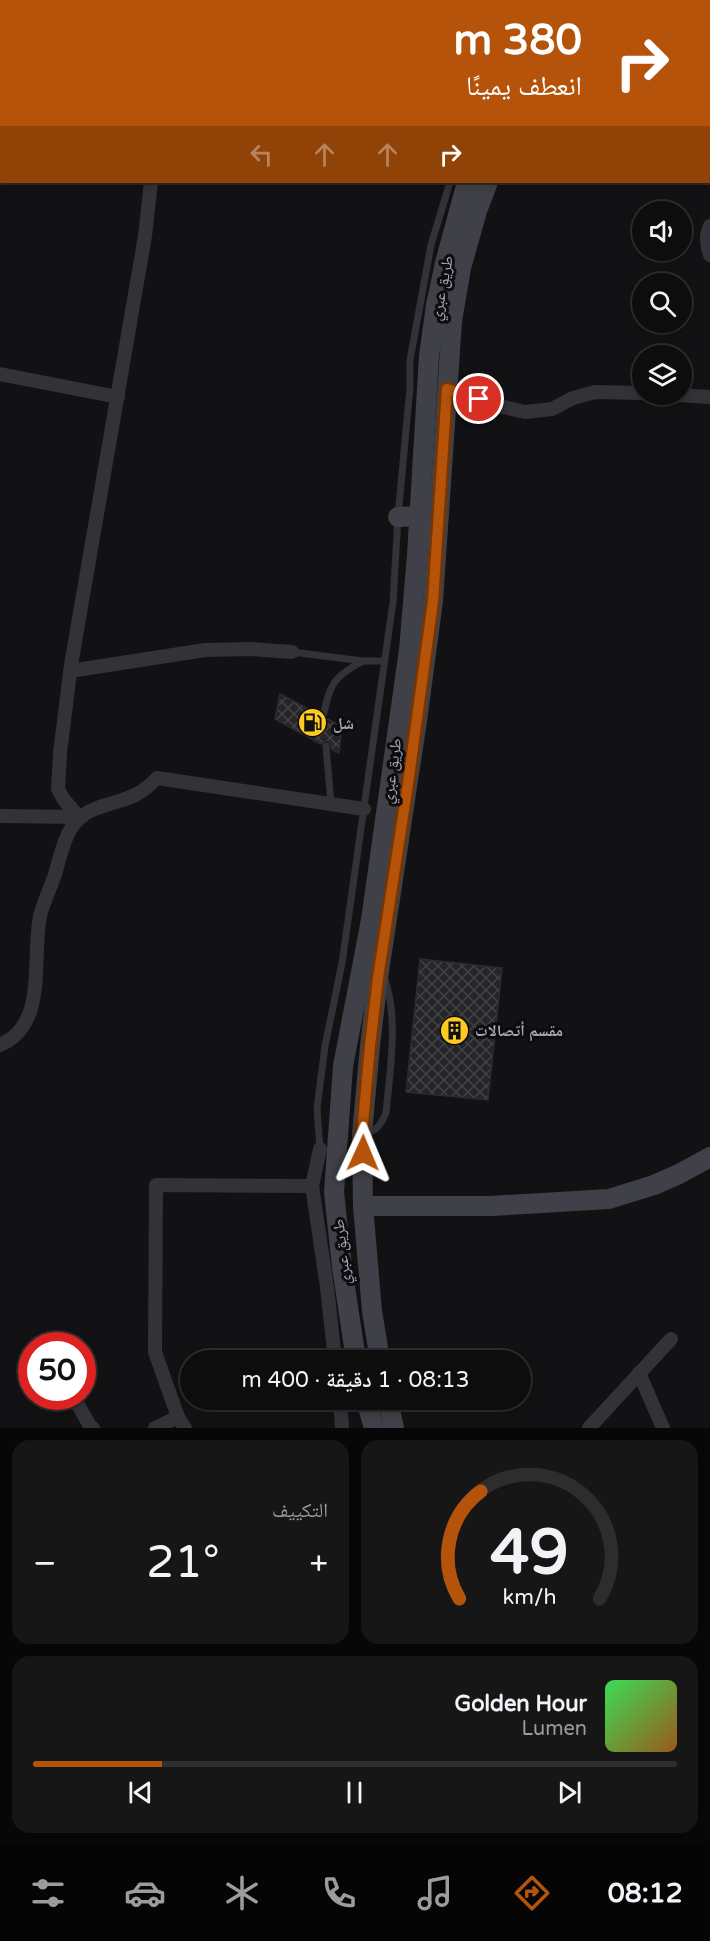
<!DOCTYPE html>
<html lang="ar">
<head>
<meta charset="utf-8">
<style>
	:root { --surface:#0e0d0e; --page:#171617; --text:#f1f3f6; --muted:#9b9c9e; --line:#2e2d2e; --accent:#b45309 }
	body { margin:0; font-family:"Varela Round","Noto Naskh Arabic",sans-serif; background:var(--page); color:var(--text); direction:rtl; height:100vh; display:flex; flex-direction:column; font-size:22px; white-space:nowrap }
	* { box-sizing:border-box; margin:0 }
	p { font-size:20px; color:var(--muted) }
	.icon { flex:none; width:33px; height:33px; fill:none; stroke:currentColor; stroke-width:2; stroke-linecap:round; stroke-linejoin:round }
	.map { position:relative; height:1428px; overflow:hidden; direction:ltr }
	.sheet { display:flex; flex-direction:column; gap:12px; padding:12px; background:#080708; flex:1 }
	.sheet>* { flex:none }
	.guide { position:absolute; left:0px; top:0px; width:711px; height:183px; box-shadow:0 3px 9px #0003,0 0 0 2px var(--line); direction:rtl; background:#b45309; color:#fff; overflow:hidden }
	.tools { position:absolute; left:632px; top:201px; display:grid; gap:12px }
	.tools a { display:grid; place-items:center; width:60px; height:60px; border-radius:50%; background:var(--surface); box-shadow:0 3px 9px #0003,0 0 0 2px var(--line); font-size:30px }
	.speed { position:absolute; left:18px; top:1332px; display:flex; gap:12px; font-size:30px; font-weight:700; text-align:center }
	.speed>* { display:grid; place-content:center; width:78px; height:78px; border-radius:50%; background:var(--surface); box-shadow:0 3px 9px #0003,0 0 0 2px var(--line); line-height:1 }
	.speed .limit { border:9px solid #d22; background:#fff; color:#111 }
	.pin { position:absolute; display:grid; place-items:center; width:51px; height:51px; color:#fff; margin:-26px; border:3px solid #fff; border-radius:50%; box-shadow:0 2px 6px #0007 }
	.me { position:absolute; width:66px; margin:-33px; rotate:1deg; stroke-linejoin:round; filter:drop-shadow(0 0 4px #0008) }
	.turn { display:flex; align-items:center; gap:21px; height:126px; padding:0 30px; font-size:27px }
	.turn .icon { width:78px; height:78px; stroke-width:2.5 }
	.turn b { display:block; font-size:42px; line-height:51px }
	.lanes { display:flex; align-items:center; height:57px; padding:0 30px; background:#0003; justify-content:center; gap:30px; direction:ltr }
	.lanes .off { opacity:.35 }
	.big { font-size:45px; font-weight:600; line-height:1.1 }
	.sheet .widget { flex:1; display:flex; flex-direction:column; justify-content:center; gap:9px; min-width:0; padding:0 21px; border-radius:18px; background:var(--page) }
	.sheet .dial { align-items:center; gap:0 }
	.dial svg { height:156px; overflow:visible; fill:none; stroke:var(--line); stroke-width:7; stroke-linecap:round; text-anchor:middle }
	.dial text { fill:var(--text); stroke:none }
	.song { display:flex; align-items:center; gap:18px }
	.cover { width:72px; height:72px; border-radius:9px; background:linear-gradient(135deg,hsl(130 70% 55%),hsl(30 70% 35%)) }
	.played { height:6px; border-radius:3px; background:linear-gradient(90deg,var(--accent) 20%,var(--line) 20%) }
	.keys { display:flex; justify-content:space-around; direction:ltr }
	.heat { display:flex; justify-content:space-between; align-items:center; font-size:33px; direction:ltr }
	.sheet .tiles { flex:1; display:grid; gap:12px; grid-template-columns:1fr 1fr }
	.widget:last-child { grid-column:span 2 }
	.trip { position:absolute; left:180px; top:1350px; width:351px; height:60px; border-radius:30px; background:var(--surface); box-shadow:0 3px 9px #0003,0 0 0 2px var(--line); font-weight:600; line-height:60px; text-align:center; direction:rtl }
	.menu { display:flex; height:96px; justify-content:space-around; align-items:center; background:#060506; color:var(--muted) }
	.menu .icon { width:42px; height:42px }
	.menu .current { color:var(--accent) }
	.menu b { font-size:27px; color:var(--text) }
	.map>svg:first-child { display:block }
</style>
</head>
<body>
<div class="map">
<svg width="710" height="1428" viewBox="0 0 710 1428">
	<defs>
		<pattern id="building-cross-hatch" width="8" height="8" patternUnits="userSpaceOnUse" patternTransform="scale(1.5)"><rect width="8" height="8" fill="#252427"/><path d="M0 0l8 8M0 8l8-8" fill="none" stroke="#424144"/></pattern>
	</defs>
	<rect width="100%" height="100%" fill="#121113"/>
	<g fill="url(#building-cross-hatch)" stroke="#2c2b2f" stroke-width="1.5">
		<path d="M280,694l38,20 2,7 4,1 4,-3 14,8 -3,26 -7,-3 -3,-9h-4l-4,3 -46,-25z"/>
		<path d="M420,959l82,9 -14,132 -82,-8z"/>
	</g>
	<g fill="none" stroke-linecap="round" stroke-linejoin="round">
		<g stroke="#323238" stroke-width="7">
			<path d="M516,2v-2"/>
			<path d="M292,652l71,9h21"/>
			<path d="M323,717c7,-33 10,-40 40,-56"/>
			<path d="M326,746l5,58"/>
			<path d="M365,1134c12,-3 16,-10 21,-21 4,-42 13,-97 -2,-136"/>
			<path d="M320,1149l-3,-41 8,-62 17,-83 51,-361 5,-85 12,-130v-27l21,-115 19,-63"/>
		</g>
		<g stroke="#323238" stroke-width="14">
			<path d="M171,2l1,-2"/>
			<path d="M710,226c-5,10 -3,19 0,29"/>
			<path d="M0,374l118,23"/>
			<path d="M447,389l48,16 30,7 27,-3 21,-11 22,-6 47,1"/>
			<path d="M663,394l47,3"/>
			<path d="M70,671l135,-21 45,-1 42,3"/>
			<path d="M0,816l81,1"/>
			<path d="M79,817l-15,-17 -6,-11 2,-36 11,-88 74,-429 6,-54"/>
			<path d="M0,1045c50,-21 30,-91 41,-133 4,-13 10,-25 14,-38 9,-28 10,-54 42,-66 28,-10 39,-8 60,-30l207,31"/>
			<path d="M320,1149l-8,37 15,101 8,73"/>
			<path d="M639,1373l24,55"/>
			<path d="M73,1396l17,30 3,2"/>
			<path d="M340,1400l2,28"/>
			<path d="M155,1428l23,-11"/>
			<path d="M185,1428l-7,-11 -23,-65 1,-167 156,1"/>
			<path d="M589,1428l82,-89"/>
		</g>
		<g stroke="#404148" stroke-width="20">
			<path d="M533,2v-2"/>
			<path d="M552,2v-2"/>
			<path d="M398,517l21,-1"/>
			<path d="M363,1206h128l118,-7 45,-14 25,-11 31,-17"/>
			<path d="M356,1360l-14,-93 -8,-75 9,-126 28,-146 38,-270 8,-95 12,-199 7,-51 9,-42 22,-81"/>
			<path d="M380,1360l-8,-49 -9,-105 -1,-72 8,-88 8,-68 39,-257 16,-120 19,-280 9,-53 16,-57 11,-29"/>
			<path d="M366,1400l8,28"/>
			<path d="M388,1400l6,28"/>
		</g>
	</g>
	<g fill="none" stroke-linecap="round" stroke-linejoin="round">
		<defs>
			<path id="route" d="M363,1153l-1,-19 8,-88 8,-68 30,-194 25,-183 14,-212 32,10"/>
		</defs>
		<use href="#route" stroke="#753606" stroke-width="15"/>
		<use href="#route" stroke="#b45309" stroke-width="10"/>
	</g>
	<defs>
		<symbol id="fuel-disc" viewBox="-11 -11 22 22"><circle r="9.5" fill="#fcca21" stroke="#0d0c0e"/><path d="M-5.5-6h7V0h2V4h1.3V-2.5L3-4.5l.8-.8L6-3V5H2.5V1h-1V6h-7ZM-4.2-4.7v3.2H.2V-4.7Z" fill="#111"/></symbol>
		<symbol id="building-disc" viewBox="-11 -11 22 22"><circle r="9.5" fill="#fcca21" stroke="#0d0c0e"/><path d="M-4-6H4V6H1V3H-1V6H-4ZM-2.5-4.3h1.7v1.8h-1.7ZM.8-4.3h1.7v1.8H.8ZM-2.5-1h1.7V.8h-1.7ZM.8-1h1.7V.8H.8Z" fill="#111"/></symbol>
	</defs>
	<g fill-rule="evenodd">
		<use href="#fuel-disc" x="296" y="706" width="33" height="33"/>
		<use href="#building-disc" x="438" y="1014" width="33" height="33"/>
	</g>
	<g text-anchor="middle" stroke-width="6" stroke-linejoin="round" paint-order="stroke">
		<g font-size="16" fill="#a2a6b5" stroke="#0d0c0e">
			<text transform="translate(441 288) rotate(-79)" y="6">طريق عبري</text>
			<text transform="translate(391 771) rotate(-82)" y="6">طريق عبري</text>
			<text transform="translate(341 1252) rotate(-96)" y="6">طريق عبري</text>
		</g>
		<g font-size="16" font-weight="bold" fill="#a2a6b5" stroke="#0d0c0e" text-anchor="start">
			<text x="333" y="729">شل</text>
			<text x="475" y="1036">مقسم أتصالات</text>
		</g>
	</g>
</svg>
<div class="tools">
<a><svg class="icon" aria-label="sound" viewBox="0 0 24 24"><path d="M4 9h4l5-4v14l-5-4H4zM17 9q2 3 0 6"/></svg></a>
<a><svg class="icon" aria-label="search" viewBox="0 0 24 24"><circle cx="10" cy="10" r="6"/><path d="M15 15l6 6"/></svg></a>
<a><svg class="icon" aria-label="layers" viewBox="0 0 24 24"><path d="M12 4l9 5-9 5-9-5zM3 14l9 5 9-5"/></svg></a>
</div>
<div class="speed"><div class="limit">50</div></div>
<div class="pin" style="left:479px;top:399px;background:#d93025"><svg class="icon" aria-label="arrive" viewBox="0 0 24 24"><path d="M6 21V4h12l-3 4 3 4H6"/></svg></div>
<svg class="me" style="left:363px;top:1153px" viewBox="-20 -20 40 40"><path d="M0-17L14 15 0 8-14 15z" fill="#b45309" stroke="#fff" stroke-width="4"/></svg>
<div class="trip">08:13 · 1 دقيقة · 400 m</div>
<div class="guide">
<div class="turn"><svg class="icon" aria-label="right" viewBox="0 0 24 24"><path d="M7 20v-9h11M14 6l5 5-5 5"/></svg><div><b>380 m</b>انعطف يمينًا</div></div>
<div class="lanes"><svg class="icon off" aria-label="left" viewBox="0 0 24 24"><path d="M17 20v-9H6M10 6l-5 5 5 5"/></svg><svg class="icon off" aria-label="ahead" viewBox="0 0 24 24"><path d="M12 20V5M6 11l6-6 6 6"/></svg><svg class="icon off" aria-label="ahead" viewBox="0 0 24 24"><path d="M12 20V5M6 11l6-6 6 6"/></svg><svg class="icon" aria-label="right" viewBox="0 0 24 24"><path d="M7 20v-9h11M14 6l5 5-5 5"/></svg></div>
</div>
</div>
<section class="sheet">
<div class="tiles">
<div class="widget dial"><svg viewBox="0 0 100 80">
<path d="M14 69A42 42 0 1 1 86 69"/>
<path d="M14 69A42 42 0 0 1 25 14" stroke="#b45309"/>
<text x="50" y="56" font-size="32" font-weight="700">49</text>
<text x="50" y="72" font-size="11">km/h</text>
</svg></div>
<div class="widget"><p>التكييف</p>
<div class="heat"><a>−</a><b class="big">21°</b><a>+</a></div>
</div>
<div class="widget">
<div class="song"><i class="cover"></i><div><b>Golden Hour</b><p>Lumen</p></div></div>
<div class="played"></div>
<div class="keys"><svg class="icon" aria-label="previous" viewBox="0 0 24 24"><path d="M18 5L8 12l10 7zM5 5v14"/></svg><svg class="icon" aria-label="pause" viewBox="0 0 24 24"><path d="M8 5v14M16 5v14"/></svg><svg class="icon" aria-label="next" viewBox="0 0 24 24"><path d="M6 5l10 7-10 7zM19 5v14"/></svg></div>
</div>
</div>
</section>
<nav class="menu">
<b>08:12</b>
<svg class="icon current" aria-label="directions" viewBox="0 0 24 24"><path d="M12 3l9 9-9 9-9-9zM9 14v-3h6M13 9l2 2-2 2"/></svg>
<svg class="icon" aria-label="music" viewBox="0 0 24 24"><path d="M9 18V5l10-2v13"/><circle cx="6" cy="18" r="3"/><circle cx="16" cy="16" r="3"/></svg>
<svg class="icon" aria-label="phone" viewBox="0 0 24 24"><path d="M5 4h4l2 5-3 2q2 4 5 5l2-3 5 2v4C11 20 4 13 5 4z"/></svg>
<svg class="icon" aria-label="climate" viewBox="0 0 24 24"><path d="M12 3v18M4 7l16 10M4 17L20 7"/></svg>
<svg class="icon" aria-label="car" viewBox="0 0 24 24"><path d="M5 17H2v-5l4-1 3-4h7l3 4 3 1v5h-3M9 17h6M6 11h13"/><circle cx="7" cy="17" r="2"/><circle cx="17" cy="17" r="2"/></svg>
<svg class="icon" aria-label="filters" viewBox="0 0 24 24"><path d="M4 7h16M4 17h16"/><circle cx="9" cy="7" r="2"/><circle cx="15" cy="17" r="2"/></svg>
</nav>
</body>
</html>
